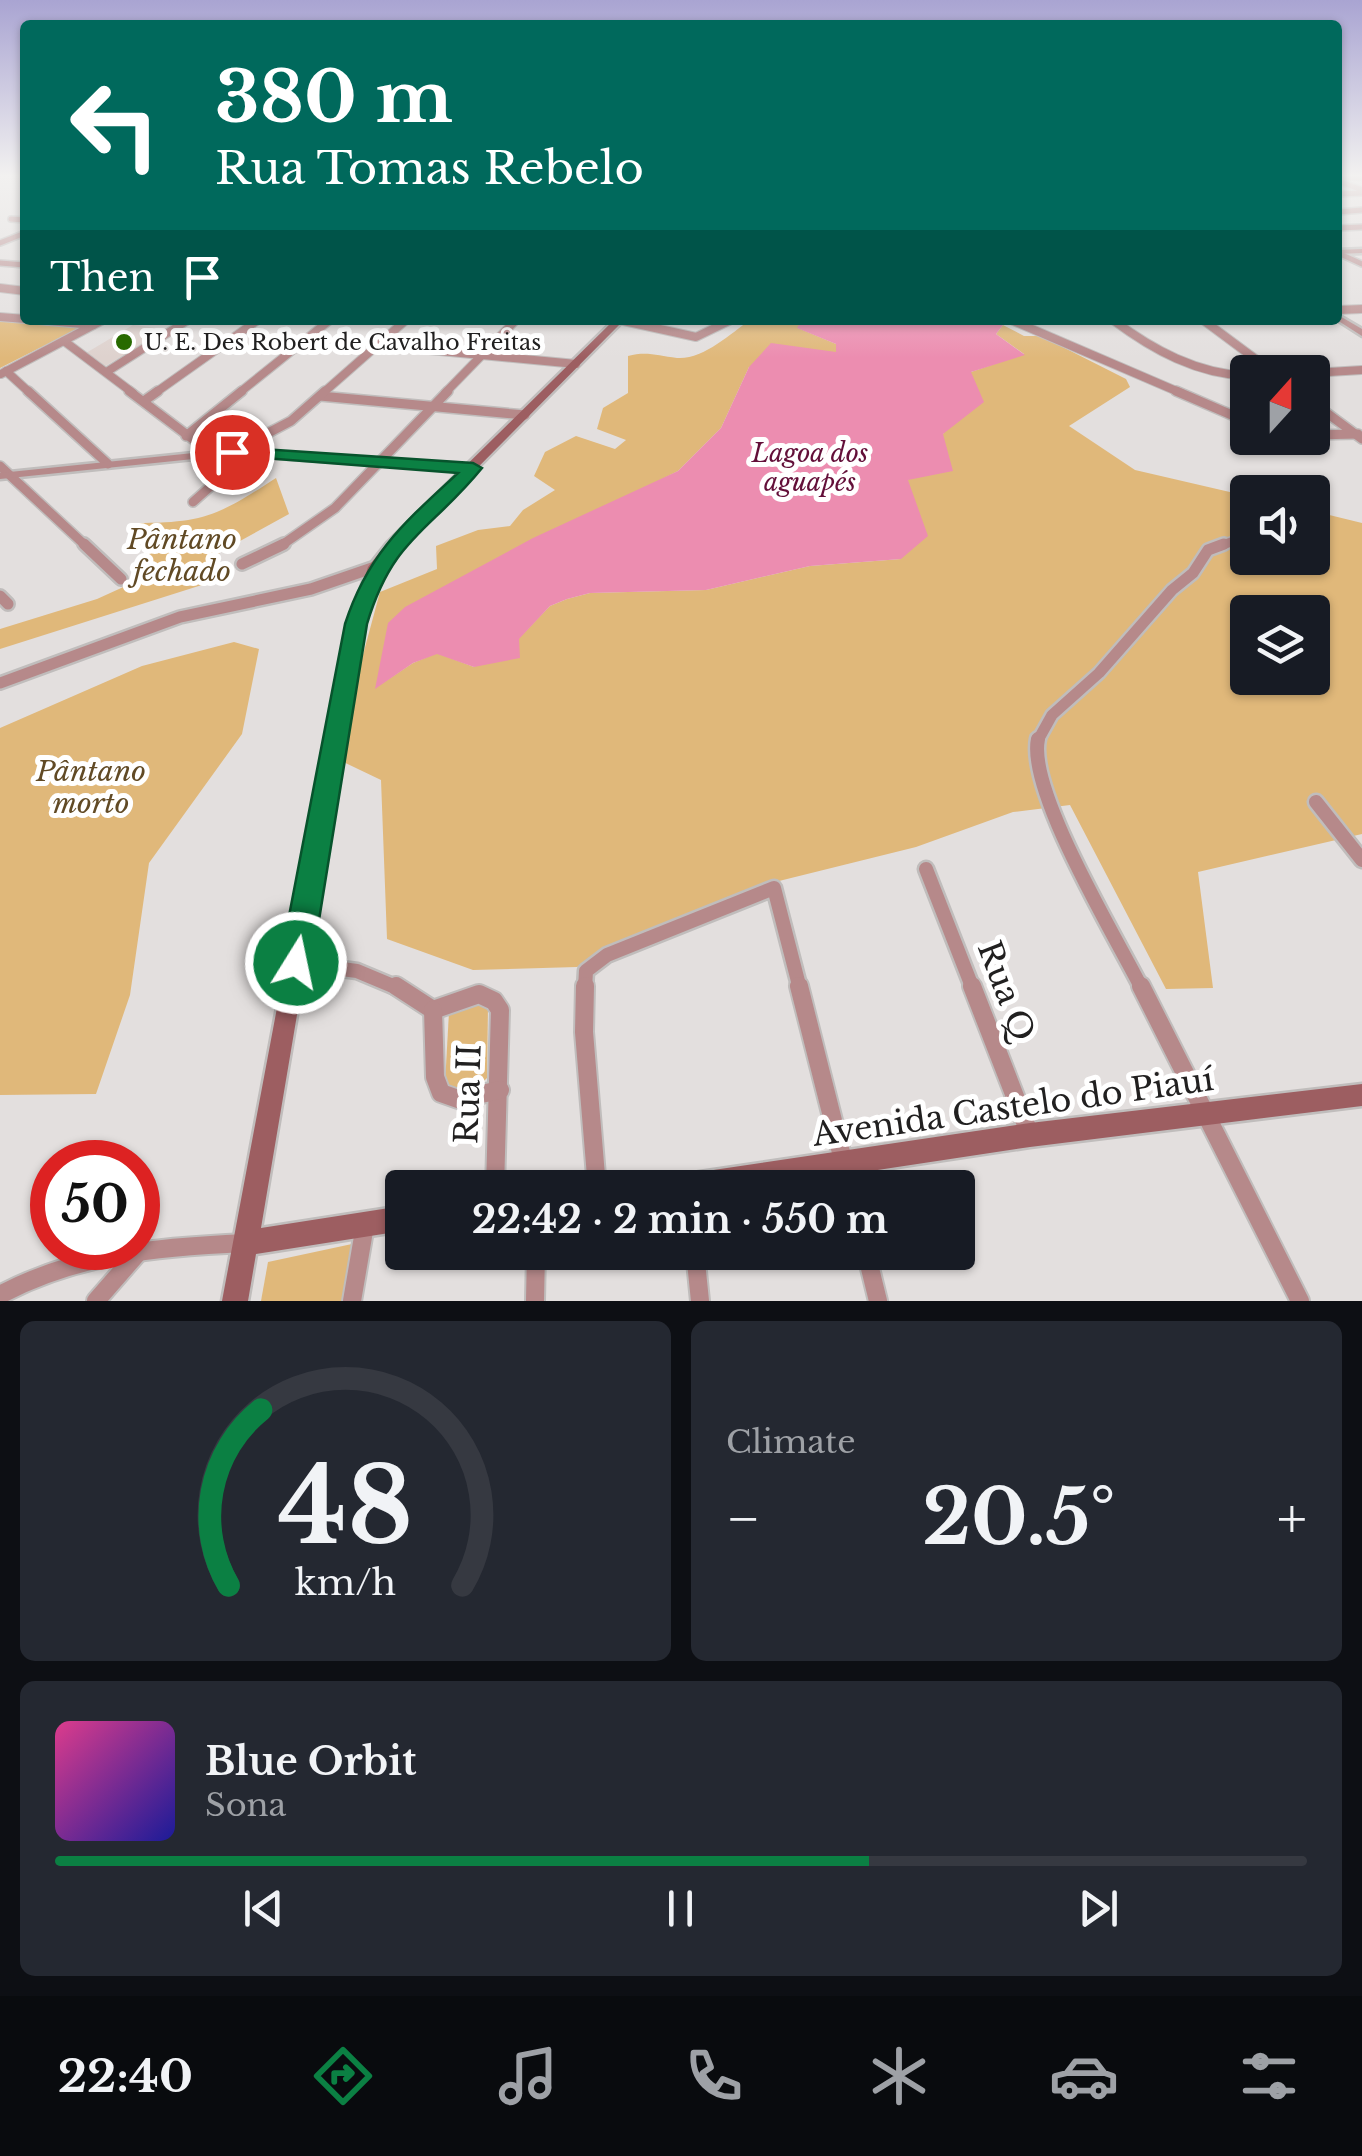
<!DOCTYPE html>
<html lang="en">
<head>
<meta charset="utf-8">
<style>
	:root { --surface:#171b24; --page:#242831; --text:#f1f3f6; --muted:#9ea1a6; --line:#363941; --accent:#0b8043 }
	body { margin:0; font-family:"Libre Baskerville",serif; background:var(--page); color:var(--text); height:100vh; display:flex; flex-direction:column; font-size:38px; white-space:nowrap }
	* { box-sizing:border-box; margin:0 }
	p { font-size:32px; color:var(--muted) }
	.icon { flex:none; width:55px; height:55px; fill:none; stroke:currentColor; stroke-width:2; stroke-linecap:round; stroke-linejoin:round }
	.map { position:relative; height:1301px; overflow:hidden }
	.details { display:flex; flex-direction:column; gap:20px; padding:20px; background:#0d0f14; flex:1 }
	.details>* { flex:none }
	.hud { position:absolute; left:20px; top:20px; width:1322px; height:305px; border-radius:10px; box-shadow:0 2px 8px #0004; background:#00695c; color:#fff; overflow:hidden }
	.needle { width:65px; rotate:21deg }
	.fabs { position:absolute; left:1230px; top:355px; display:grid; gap:20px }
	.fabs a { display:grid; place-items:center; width:100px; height:100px; border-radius:10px; background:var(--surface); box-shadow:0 2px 8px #0004; font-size:50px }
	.speed { position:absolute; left:30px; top:1140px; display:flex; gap:20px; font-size:50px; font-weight:700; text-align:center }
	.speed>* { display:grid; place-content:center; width:130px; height:130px; border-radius:50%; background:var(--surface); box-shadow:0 2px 8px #0004; line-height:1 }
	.speed .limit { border:15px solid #d22; background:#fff; color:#111 }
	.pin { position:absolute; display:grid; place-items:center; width:85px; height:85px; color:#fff; margin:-42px; border:5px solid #fff; border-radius:50%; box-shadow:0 2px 10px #0007 }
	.me { position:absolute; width:110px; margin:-55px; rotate:10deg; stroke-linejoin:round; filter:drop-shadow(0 0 8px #0008) }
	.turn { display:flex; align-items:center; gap:35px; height:210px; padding:0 30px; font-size:45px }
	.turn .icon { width:130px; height:130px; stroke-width:2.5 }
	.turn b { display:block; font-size:70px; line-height:85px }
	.then { display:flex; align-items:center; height:95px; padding:0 30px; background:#0003; gap:20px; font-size:38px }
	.big { font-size:75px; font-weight:800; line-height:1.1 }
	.details .widget { flex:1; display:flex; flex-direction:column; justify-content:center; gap:15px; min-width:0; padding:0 35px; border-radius:15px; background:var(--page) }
	.details .dial { align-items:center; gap:0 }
	.dial svg { height:260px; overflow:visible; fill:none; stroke:var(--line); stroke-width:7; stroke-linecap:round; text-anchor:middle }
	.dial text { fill:var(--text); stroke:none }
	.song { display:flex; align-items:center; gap:30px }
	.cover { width:120px; height:120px; border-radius:15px; background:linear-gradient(135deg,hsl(330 70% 55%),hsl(240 70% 35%)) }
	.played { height:10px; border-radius:5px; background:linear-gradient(90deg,var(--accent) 65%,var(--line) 65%) }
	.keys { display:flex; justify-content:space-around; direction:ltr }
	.heat { display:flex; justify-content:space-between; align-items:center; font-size:55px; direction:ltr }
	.details .tiles { flex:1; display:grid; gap:20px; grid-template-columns:1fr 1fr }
	.widget:last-child { grid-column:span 2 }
	.trip { position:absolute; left:385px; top:1170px; width:590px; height:100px; border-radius:10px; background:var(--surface); box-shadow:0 2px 8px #0004; font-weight:800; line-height:100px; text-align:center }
	.dock { display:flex; height:160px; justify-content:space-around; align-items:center; background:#090b0e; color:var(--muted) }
	.dock .icon { width:70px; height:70px }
	.dock .current { color:var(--accent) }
	.dock b { font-size:45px; color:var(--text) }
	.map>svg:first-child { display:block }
</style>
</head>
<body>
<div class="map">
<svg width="1362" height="1301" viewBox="0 0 1362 1301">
	<rect width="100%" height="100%" fill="#e3dfde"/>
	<path fill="#ded2ce" d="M133,325l33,4 -67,41 -18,-14z"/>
	<g fill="#e0b87a" fill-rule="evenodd">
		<path d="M750,320h52l-4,8 38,16v9l-87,14 -28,61 -43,43 -67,34 -236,183 38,-25 24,-10 37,14 44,-28 32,-33 17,-7 23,-6 116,-3 104,-24 91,-7 7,-79 35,-46 28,-62 53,-18 -28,-20 7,-9 21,11h17l85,43 4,8 -61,39 66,44 112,26 1,62h64l1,-47 49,12v311l-164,38 15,116 -47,1 -96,-184 -57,7 -97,35 -137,34 -202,86 -104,3 -86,-31 -6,-159 -46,-22 45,-166 57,-23 -1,-23 42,-16 32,-4 13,-16 32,-20 -21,-14 11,-24 31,-16 39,13 11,-9 -29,-11 6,-21 25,-15v-37c19,-5 30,0 49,2 26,2 53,-24 73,-38zM1248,612h64v66h-64z"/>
		<path d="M0,321l79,7 -79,40z"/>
		<path d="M276,478l13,36 -69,38 -15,32 -205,65v-20l97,-30 55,-25 -16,-51c69,0 83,-8 140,-45z"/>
		<path d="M234,642l25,7 -17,85 -93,129 -19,132 -34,99 -96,1v-367l142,-62z"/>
		<path d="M477,1002l11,4 -1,72c-12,12 -28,17 -42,6l4,-72z"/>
		<path d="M352,1244l-9,57h-82l7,-39z"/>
	</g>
	<path fill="#ec8db0" d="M802,320h197l4,5 -7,9 29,21 -54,17 13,30 -41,32 10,37 -45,9 20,56 -27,23 -91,7 -104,24 -116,3 -23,6 -17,7 -31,33 1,19 -46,9 -37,-13 -24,9 -38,26 13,-66 17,-16 128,-69 145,-67 43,-43 28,-61 22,-24 65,9v-8l-39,-16z"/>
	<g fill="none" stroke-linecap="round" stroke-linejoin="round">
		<defs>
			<g id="minor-far5">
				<path d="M1338,177h24"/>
				<path d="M1338,181l24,9"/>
				<path d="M1338,194l24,-1"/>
				<path d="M1338,212l24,-2"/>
				<path d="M11,219l14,1"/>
				<path d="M1338,228l24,-1"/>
				<path d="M0,243l25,-10"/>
				<path d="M1338,253l24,11"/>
				<path d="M0,263l25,2"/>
			</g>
			<g id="minor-far4">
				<path d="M0,288l25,3"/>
				<path d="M1338,310l24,-1"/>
				<path d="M0,317l25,2"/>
				<path d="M38,320l55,5"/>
				<path d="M619,320l77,17 35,-17"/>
				<path d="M1011,320l170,73"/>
				<path d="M1113,320c40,30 84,54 135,56"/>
				<path d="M1203,320l70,52"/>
				<path d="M64,341l69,52"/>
				<path d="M377,345l199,19"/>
				<path d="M6,371l24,22"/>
				<path d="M108,371l80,-51"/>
				<path d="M1312,373l50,-3"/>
				<path d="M1,374l102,-54"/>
				<path d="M155,393l103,-73"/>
				<path d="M239,393l91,-73"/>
				<path d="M323,393l83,-73"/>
				<path d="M445,393l71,-73"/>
			</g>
			<g id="minor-far3">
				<path d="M28,391l80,73"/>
				<path d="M129,391l82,62"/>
				<path d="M1176,391l72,31"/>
				<path d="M320,396l205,19"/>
				<path d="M144,401l14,-10"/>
				<path d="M1312,402l50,37"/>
				<path d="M1312,435l46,-1"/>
				<path d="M186,436l56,-45"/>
				<path d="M232,452l59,-31 34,-30"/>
				<path d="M0,466l87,81"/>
				<path d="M193,502l55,-49"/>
				<path d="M279,547l56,-39 113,-117"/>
				<path d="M1217,547l31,-11"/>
			</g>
			<g id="minor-far2">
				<path d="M84,544l37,35"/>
				<path d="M242,564l42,-20"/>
				<path d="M0,596l8,8"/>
				<path d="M0,683l180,-66 131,-28 64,-22"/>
				<path d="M1037,742l15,-27 47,-42 73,-83 21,-17 15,-23 16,-6"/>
			</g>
			<g id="minor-far1">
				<path d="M1038,739c-11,52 78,198 104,250"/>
				<path d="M1316,802l46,58"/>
				<path d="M926,869l47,120"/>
				<path d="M296,963l61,8 43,18"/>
				<path d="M585,989l1,-18 21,-16 167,-67 26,101"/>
			</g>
			<g id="minor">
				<path d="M396,986l37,24"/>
				<path d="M585,986l-1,46 13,156"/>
				<path d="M799,986l51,202"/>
				<path d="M972,986l58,149"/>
				<path d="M1141,986l159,315"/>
				<path d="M433,1010l46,-16 15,7 6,9 -5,178"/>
				<path d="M433,1010l2,67 6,16 17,6 42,-9"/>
				<path d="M695,1252l5,49"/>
				<path d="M866,1252l12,49"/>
				<path d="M0,1295c78,-42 159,-48 246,-52"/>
				<path d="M96,1301l46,-53"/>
				<path d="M352,1301l13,-76"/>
				<path d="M535,1301l1,-49"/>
			</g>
			<g id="tertiary">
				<path d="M1362,249v4l-24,1v-4z"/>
				<path d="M1338,315l24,14v7l-25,-16z"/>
				<path d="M232,449l241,16 5,3 -5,3 -241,-16 -232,24v-6z"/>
			</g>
			<g id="secondary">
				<path d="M614,320h10l-227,229 -15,19 -19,56 -102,604 141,-22v25l-146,23 -8,47h-26l127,-677 19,-57 19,-24z"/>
				<path d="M1362,1084v22l-332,41 -271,41h-98l3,-9 9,-3 357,-53z"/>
			</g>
		</defs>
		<use href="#minor-far5" stroke="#c0bdbc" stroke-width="8"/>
		<use href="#minor-far4" stroke="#c0bdbc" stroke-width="10"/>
		<use href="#minor-far3" stroke="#c0bdbc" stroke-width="12"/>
		<use href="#minor-far2" stroke="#c0bdbc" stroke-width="16"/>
		<use href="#minor-far1" stroke="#c0bdbc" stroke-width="19"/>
		<use href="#minor" stroke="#c0bdbc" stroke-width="22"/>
		<use href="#tertiary" stroke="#c0bdbc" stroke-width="5"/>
		<use href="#secondary" stroke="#c0bdbc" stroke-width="5"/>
		<use href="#minor-far5" stroke="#b6898a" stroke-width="5"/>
		<use href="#minor-far4" stroke="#b6898a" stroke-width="8"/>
		<use href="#minor-far3" stroke="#b6898a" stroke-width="9"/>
		<use href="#minor-far2" stroke="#b6898a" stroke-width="11"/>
		<use href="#minor-far1" stroke="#b6898a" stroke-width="14"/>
		<use href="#minor" stroke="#b6898a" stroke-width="18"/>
		<use href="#tertiary" fill="#b6898a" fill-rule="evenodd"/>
		<use href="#secondary" fill="#9d5e61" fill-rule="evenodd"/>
	</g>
	<linearGradient id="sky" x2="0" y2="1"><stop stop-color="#a9a4d2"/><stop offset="0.49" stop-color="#f2f1f0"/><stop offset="1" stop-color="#f2f1f0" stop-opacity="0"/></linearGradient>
	<rect width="1362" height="358" fill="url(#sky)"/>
	<path fill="#0b8043" stroke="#07532c" stroke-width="2.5" d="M232,447l241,16 9,5c-52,64 -89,69 -115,156l-55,339 -5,10 -11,4 -11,-4 -5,-10 65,-339c23,-71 60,-102 113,-151l-232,-18v-7z"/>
	<circle fill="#276a00" stroke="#fff" stroke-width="4" cx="124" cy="342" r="10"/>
	<g text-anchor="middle" stroke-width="10" stroke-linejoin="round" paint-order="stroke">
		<g font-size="22" fill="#212020" stroke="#fff" text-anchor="start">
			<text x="144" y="350">U. E. Des Robert de Cavalho Freitas</text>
		</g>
		<g font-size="25" font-style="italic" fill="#630f39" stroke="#fff">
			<text x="810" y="462">Lagoa dos<tspan x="810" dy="29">aguapés</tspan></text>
		</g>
		<g font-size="28" font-style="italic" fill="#614a25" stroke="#fff">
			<text x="182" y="549">Pântano<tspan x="182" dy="32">fechado</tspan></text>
			<text x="91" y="781">Pântano<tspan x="91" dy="32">morto</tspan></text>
		</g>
		<g font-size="32" fill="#212020" stroke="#fff">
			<text transform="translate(1006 991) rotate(69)" y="11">Rua Q</text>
			<text transform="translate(468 1094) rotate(-88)" y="11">Rua II</text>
			<text transform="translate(1013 1107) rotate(-8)" y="11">Avenida Castelo do Piauí</text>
		</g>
	</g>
</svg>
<div class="fabs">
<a><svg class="needle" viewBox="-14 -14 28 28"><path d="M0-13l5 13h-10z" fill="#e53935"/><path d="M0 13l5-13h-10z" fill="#9ea1a6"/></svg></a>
<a><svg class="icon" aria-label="sound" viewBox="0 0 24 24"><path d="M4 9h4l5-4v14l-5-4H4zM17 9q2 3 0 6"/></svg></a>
<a><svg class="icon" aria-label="layers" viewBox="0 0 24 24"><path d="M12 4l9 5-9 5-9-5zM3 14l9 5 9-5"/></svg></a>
</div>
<div class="speed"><div class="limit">50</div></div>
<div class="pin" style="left:232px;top:452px;background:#d93025"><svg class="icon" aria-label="arrive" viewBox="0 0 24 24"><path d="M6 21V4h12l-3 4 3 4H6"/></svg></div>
<svg class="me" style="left:296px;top:963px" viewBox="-20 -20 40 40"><circle r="17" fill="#0b8043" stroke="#fff" stroke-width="3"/><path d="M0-11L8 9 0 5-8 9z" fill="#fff"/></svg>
<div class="trip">22:42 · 2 min · 550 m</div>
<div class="hud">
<div class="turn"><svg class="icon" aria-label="left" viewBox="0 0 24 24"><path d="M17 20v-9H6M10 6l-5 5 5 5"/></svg><div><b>380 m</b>Rua Tomas Rebelo</div></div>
<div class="then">Then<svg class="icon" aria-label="arrive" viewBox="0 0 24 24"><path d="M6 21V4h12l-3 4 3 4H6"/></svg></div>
</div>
</div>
<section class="details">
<div class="tiles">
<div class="widget dial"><svg viewBox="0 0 100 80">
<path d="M14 69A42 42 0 1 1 86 69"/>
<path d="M14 69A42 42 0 0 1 24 15" stroke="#0b8043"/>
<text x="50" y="56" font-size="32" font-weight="700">48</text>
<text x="50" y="72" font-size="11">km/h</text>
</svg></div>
<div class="widget"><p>Climate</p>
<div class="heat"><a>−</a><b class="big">20.5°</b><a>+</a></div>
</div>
<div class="widget">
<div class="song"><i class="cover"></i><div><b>Blue Orbit</b><p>Sona</p></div></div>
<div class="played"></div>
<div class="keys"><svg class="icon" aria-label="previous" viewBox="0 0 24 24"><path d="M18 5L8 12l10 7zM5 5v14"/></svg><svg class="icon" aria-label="pause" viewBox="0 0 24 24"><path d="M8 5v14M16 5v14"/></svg><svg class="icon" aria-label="next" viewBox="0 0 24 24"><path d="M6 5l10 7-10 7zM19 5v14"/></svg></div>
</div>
</div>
</section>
<nav class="dock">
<b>22:40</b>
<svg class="icon current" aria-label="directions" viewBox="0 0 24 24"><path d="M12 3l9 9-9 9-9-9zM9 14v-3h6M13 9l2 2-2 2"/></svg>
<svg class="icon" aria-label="music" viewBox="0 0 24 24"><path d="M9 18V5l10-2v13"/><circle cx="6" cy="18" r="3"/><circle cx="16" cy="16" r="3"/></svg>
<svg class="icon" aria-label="phone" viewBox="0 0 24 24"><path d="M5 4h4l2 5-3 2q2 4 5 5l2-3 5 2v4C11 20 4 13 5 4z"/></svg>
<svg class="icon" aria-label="climate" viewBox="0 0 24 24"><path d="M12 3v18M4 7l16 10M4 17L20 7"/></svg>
<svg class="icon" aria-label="car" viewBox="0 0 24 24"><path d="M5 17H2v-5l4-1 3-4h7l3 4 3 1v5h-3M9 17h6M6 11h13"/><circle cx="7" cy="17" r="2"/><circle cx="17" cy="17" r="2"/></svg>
<svg class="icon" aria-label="filters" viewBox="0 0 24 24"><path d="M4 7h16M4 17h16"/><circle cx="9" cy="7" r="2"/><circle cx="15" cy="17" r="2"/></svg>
</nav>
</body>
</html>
